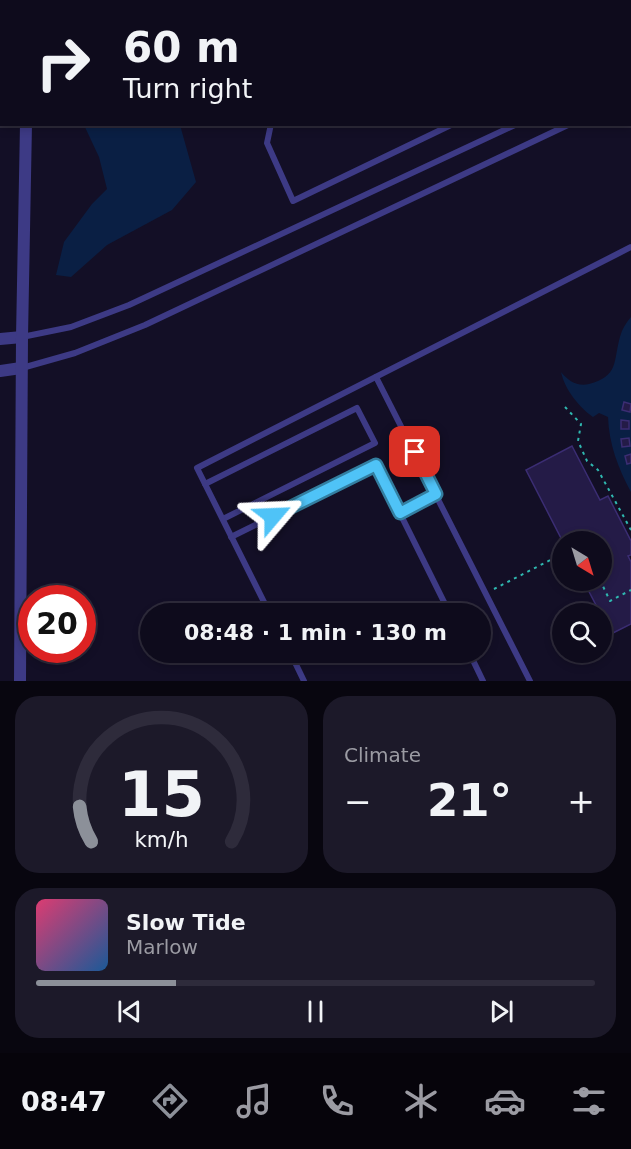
<!DOCTYPE html>
<html lang="en">
<head>
<meta charset="utf-8">
<style>
	:root { --surface:#0e0b1c; --page:#1c1929; --text:#f1f3f6; --muted:#9b9ba3; --line:#2e2b3b; --accent:#8c9099 }
	body { margin:0; font-family:"DejaVu Sans",sans-serif; background:var(--page); color:var(--text); height:100vh; display:flex; flex-direction:column; font-size:22px; white-space:nowrap }
	* { box-sizing:border-box; margin:0 }
	p { font-size:20px; color:var(--muted) }
	.icon { flex:none; width:33px; height:33px; fill:none; stroke:currentColor; stroke-width:2; stroke-linecap:round; stroke-linejoin:round }
	.map { position:relative; height:681px; overflow:hidden }
	.side { display:flex; flex-direction:column; gap:15px; padding:15px; background:#08060f; flex:1 }
	.side>* { flex:none }
	.guide { position:absolute; left:0px; top:0px; width:632px; height:126px; box-shadow:0 3px 9px #0003,0 0 0 2px var(--line); background:#0e0b1c; color:var(--text); overflow:hidden }
	.needle { width:39px; rotate:142deg }
	.buttons { position:absolute; left:552px; top:531px; display:grid; gap:12px }
	.buttons a { display:grid; place-items:center; width:60px; height:60px; border-radius:50%; background:var(--surface); box-shadow:0 3px 9px #0003,0 0 0 2px var(--line); font-size:30px }
	.speed { position:absolute; left:18px; top:585px; display:flex; gap:12px; font-size:30px; font-weight:700; text-align:center }
	.speed>* { display:grid; place-content:center; width:78px; height:78px; border-radius:50%; background:var(--surface); box-shadow:0 3px 9px #0003,0 0 0 2px var(--line); line-height:1 }
	.speed .limit { border:9px solid #d22; background:#fff; color:#111 }
	.pin { position:absolute; display:grid; place-items:center; width:51px; height:51px; color:#fff; margin:-26px; border-radius:12px; box-shadow:0 3px 9px #0006 }
	.me { position:absolute; width:66px; margin:-33px; rotate:64deg; stroke-linejoin:round; filter:drop-shadow(0 0 4px #0008) }
	.turn { display:flex; align-items:center; gap:21px; height:126px; padding:0 24px; font-size:27px }
	.turn .icon { width:78px; height:78px; stroke-width:2.5 }
	.turn b { display:block; font-size:42px; line-height:51px }
	.big { font-size:45px; font-weight:700; line-height:1.1 }
	.side .card { flex:1; display:flex; flex-direction:column; justify-content:center; gap:9px; min-width:0; padding:0 21px; border-radius:24px; background:var(--page) }
	.side .dial { align-items:center; gap:0 }
	.dial svg { height:156px; overflow:visible; fill:none; stroke:var(--line); stroke-width:7; stroke-linecap:round; text-anchor:middle }
	.dial text { fill:var(--text); stroke:none }
	.song { display:flex; align-items:center; gap:18px }
	.cover { width:72px; height:72px; border-radius:9px; background:linear-gradient(135deg,hsl(340 70% 55%),hsl(210 70% 35%)) }
	.played { height:6px; border-radius:3px; background:linear-gradient(90deg,var(--accent) 25%,var(--line) 25%) }
	.keys { display:flex; justify-content:space-around; direction:ltr }
	.heat { display:flex; justify-content:space-between; align-items:center; font-size:33px; direction:ltr }
	.side .tiles { flex:1; display:grid; gap:15px; grid-template-columns:1fr 1fr }
	.card:last-child { grid-column:span 2 }
	.trip { position:absolute; left:140px; top:603px; width:351px; height:60px; border-radius:30px; background:var(--surface); box-shadow:0 3px 9px #0003,0 0 0 2px var(--line); font-weight:700; line-height:60px; text-align:center }
	.tabs { display:flex; height:96px; justify-content:space-around; align-items:center; background:#06040b; color:var(--muted) }
	.tabs .icon { width:42px; height:42px }
	.tabs .active { color:var(--accent) }
	.tabs b { font-size:27px; color:var(--text) }
	.map>svg:first-child { display:block }
</style>
</head>
<body>
<div class="map">
<svg width="631" height="681" viewBox="0 0 631 681">
	<rect width="100%" height="100%" fill="#130f26"/>
	<path fill="#12302f" d="M173,0h202l-4,2z"/>
	<g fill="#0a1f44">
		<path d="M84,125h96l16,57 -24,28 -65,35 -36,32 -15,-2 8,-33 28,-38 15,-15 -8,-32z"/>
		<path d="M631,317v175c-13,-24 -22,-48 -23,-75l-9,-4 -6,4c-14,-10 -28,-27 -32,-45 7,9 17,15 28,12 30,-8 24,-22 31,-47 2,-8 6,-14 11,-20z"/>
	</g>
	<g fill="none" stroke-linecap="round" stroke-linejoin="round">
		<path stroke="#0a1f44" stroke-width="15" d="M91,2v-2"/>
	</g>
	<g fill="#241b47" stroke="#3b2d73" stroke-width="1.5">
		<path d="M375,0h51l-55,2z"/>
		<path d="M624,402l7,2 -1,8 -8,-2z"/>
		<path d="M621,420l8,1v8h-8z"/>
		<path d="M629,438l1,8 -8,1 -1,-8z"/>
		<path d="M572,446l28,54 8,-4 23,45v14l-3,1 3,6v62l-20,10 -28,-54h19v-38h-39l-37,-72z"/>
		<path d="M631,454v9l-4,1 -2,-8z"/>
	</g>
	<g fill="none" stroke-linecap="round" stroke-linejoin="round">
		<g stroke="#2fb8b0" stroke-width="2" stroke-dasharray="3 4.5" stroke-linecap="butt">
			<path d="M565,407l16,17 -3,17 9,20 11,9 33,60"/>
			<path d="M600,580l10,21 21,-11"/>
			<path d="M494,589l68,-35"/>
		</g>
		<g stroke="#3d3a85" stroke-width="6">
			<path d="M482,2v-2"/>
			<path d="M630,41h1"/>
			<path d="M630,72l1,-1"/>
			<path d="M630,96h1"/>
			<path d="M271,124l-4,19 26,58 160,-77"/>
			<path d="M22,337l49,-10 58,-22 388,-181"/>
			<path d="M22,368l53,-15 70,-28 425,-201"/>
			<path d="M376,377l154,304"/>
			<path d="M205,484l152,-76 18,35 -152,76"/>
			<path d="M400,513l36,-19"/>
			<path d="M231,537l145,-72 74,149"/>
			<path d="M270,614l-73,-146 434,-221"/>
			<path d="M290,652l14,29"/>
			<path d="M469,652l14,29"/>
		</g>
		<g stroke="#3d3a85" stroke-width="12">
			<path d="M29,2v-2"/>
			<path d="M0,339l22,-2"/>
			<path d="M0,371l21,-3"/>
			<path d="M20,681l2,-344 4,-213"/>
		</g>
	</g>
	<g fill="none" stroke-linecap="round" stroke-linejoin="round">
		<defs>
			<path id="route" d="M273,516l103,-51 24,48 36,-19 -21,-42"/>
		</defs>
		<use href="#route" stroke="#337fa1" stroke-width="15"/>
		<use href="#route" stroke="#4fc3f7" stroke-width="10"/>
	</g>
</svg>
<div class="buttons">
<a><svg class="needle" viewBox="-14 -14 28 28"><path d="M0-13l5 13h-10z" fill="#e53935"/><path d="M0 13l5-13h-10z" fill="#9b9ba3"/></svg></a>
<a><svg class="icon" aria-label="search" viewBox="0 0 24 24"><circle cx="10" cy="10" r="6"/><path d="M15 15l6 6"/></svg></a>
</div>
<div class="speed"><div class="limit">20</div></div>
<div class="pin" style="left:415px;top:452px;background:#d93025"><svg class="icon" aria-label="arrive" viewBox="0 0 24 24"><path d="M6 21V4h12l-3 4 3 4H6"/></svg></div>
<svg class="me" style="left:273px;top:516px" viewBox="-20 -20 40 40"><path d="M0-17L14 15 0 8-14 15z" fill="#4fc3f7" stroke="#fff" stroke-width="4"/></svg>
<div class="trip">08:48 · 1 min · 130 m</div>
<div class="guide">
<div class="turn"><svg class="icon" aria-label="right" viewBox="0 0 24 24"><path d="M7 20v-9h11M14 6l5 5-5 5"/></svg><div><b>60 m</b>Turn right</div></div>
</div>
</div>
<section class="side">
<div class="tiles">
<div class="card dial"><svg viewBox="0 0 100 80">
<path d="M14 69A42 42 0 1 1 86 69"/>
<path d="M14 69A42 42 0 0 1 8 51" stroke="#8c9099"/>
<text x="50" y="56" font-size="32" font-weight="700">15</text>
<text x="50" y="72" font-size="11">km/h</text>
</svg></div>
<div class="card"><p>Climate</p>
<div class="heat"><a>−</a><b class="big">21°</b><a>+</a></div>
</div>
<div class="card">
<div class="song"><i class="cover"></i><div><b>Slow Tide</b><p>Marlow</p></div></div>
<div class="played"></div>
<div class="keys"><svg class="icon" aria-label="previous" viewBox="0 0 24 24"><path d="M18 5L8 12l10 7zM5 5v14"/></svg><svg class="icon" aria-label="pause" viewBox="0 0 24 24"><path d="M8 5v14M16 5v14"/></svg><svg class="icon" aria-label="next" viewBox="0 0 24 24"><path d="M6 5l10 7-10 7zM19 5v14"/></svg></div>
</div>
</div>
</section>
<nav class="tabs">
<b>08:47</b>
<svg class="icon active" aria-label="directions" viewBox="0 0 24 24"><path d="M12 3l9 9-9 9-9-9zM9 14v-3h6M13 9l2 2-2 2"/></svg>
<svg class="icon" aria-label="music" viewBox="0 0 24 24"><path d="M9 18V5l10-2v13"/><circle cx="6" cy="18" r="3"/><circle cx="16" cy="16" r="3"/></svg>
<svg class="icon" aria-label="phone" viewBox="0 0 24 24"><path d="M5 4h4l2 5-3 2q2 4 5 5l2-3 5 2v4C11 20 4 13 5 4z"/></svg>
<svg class="icon" aria-label="climate" viewBox="0 0 24 24"><path d="M12 3v18M4 7l16 10M4 17L20 7"/></svg>
<svg class="icon" aria-label="car" viewBox="0 0 24 24"><path d="M5 17H2v-5l4-1 3-4h7l3 4 3 1v5h-3M9 17h6M6 11h13"/><circle cx="7" cy="17" r="2"/><circle cx="17" cy="17" r="2"/></svg>
<svg class="icon" aria-label="filters" viewBox="0 0 24 24"><path d="M4 7h16M4 17h16"/><circle cx="9" cy="7" r="2"/><circle cx="15" cy="17" r="2"/></svg>
</nav>
</body>
</html>
